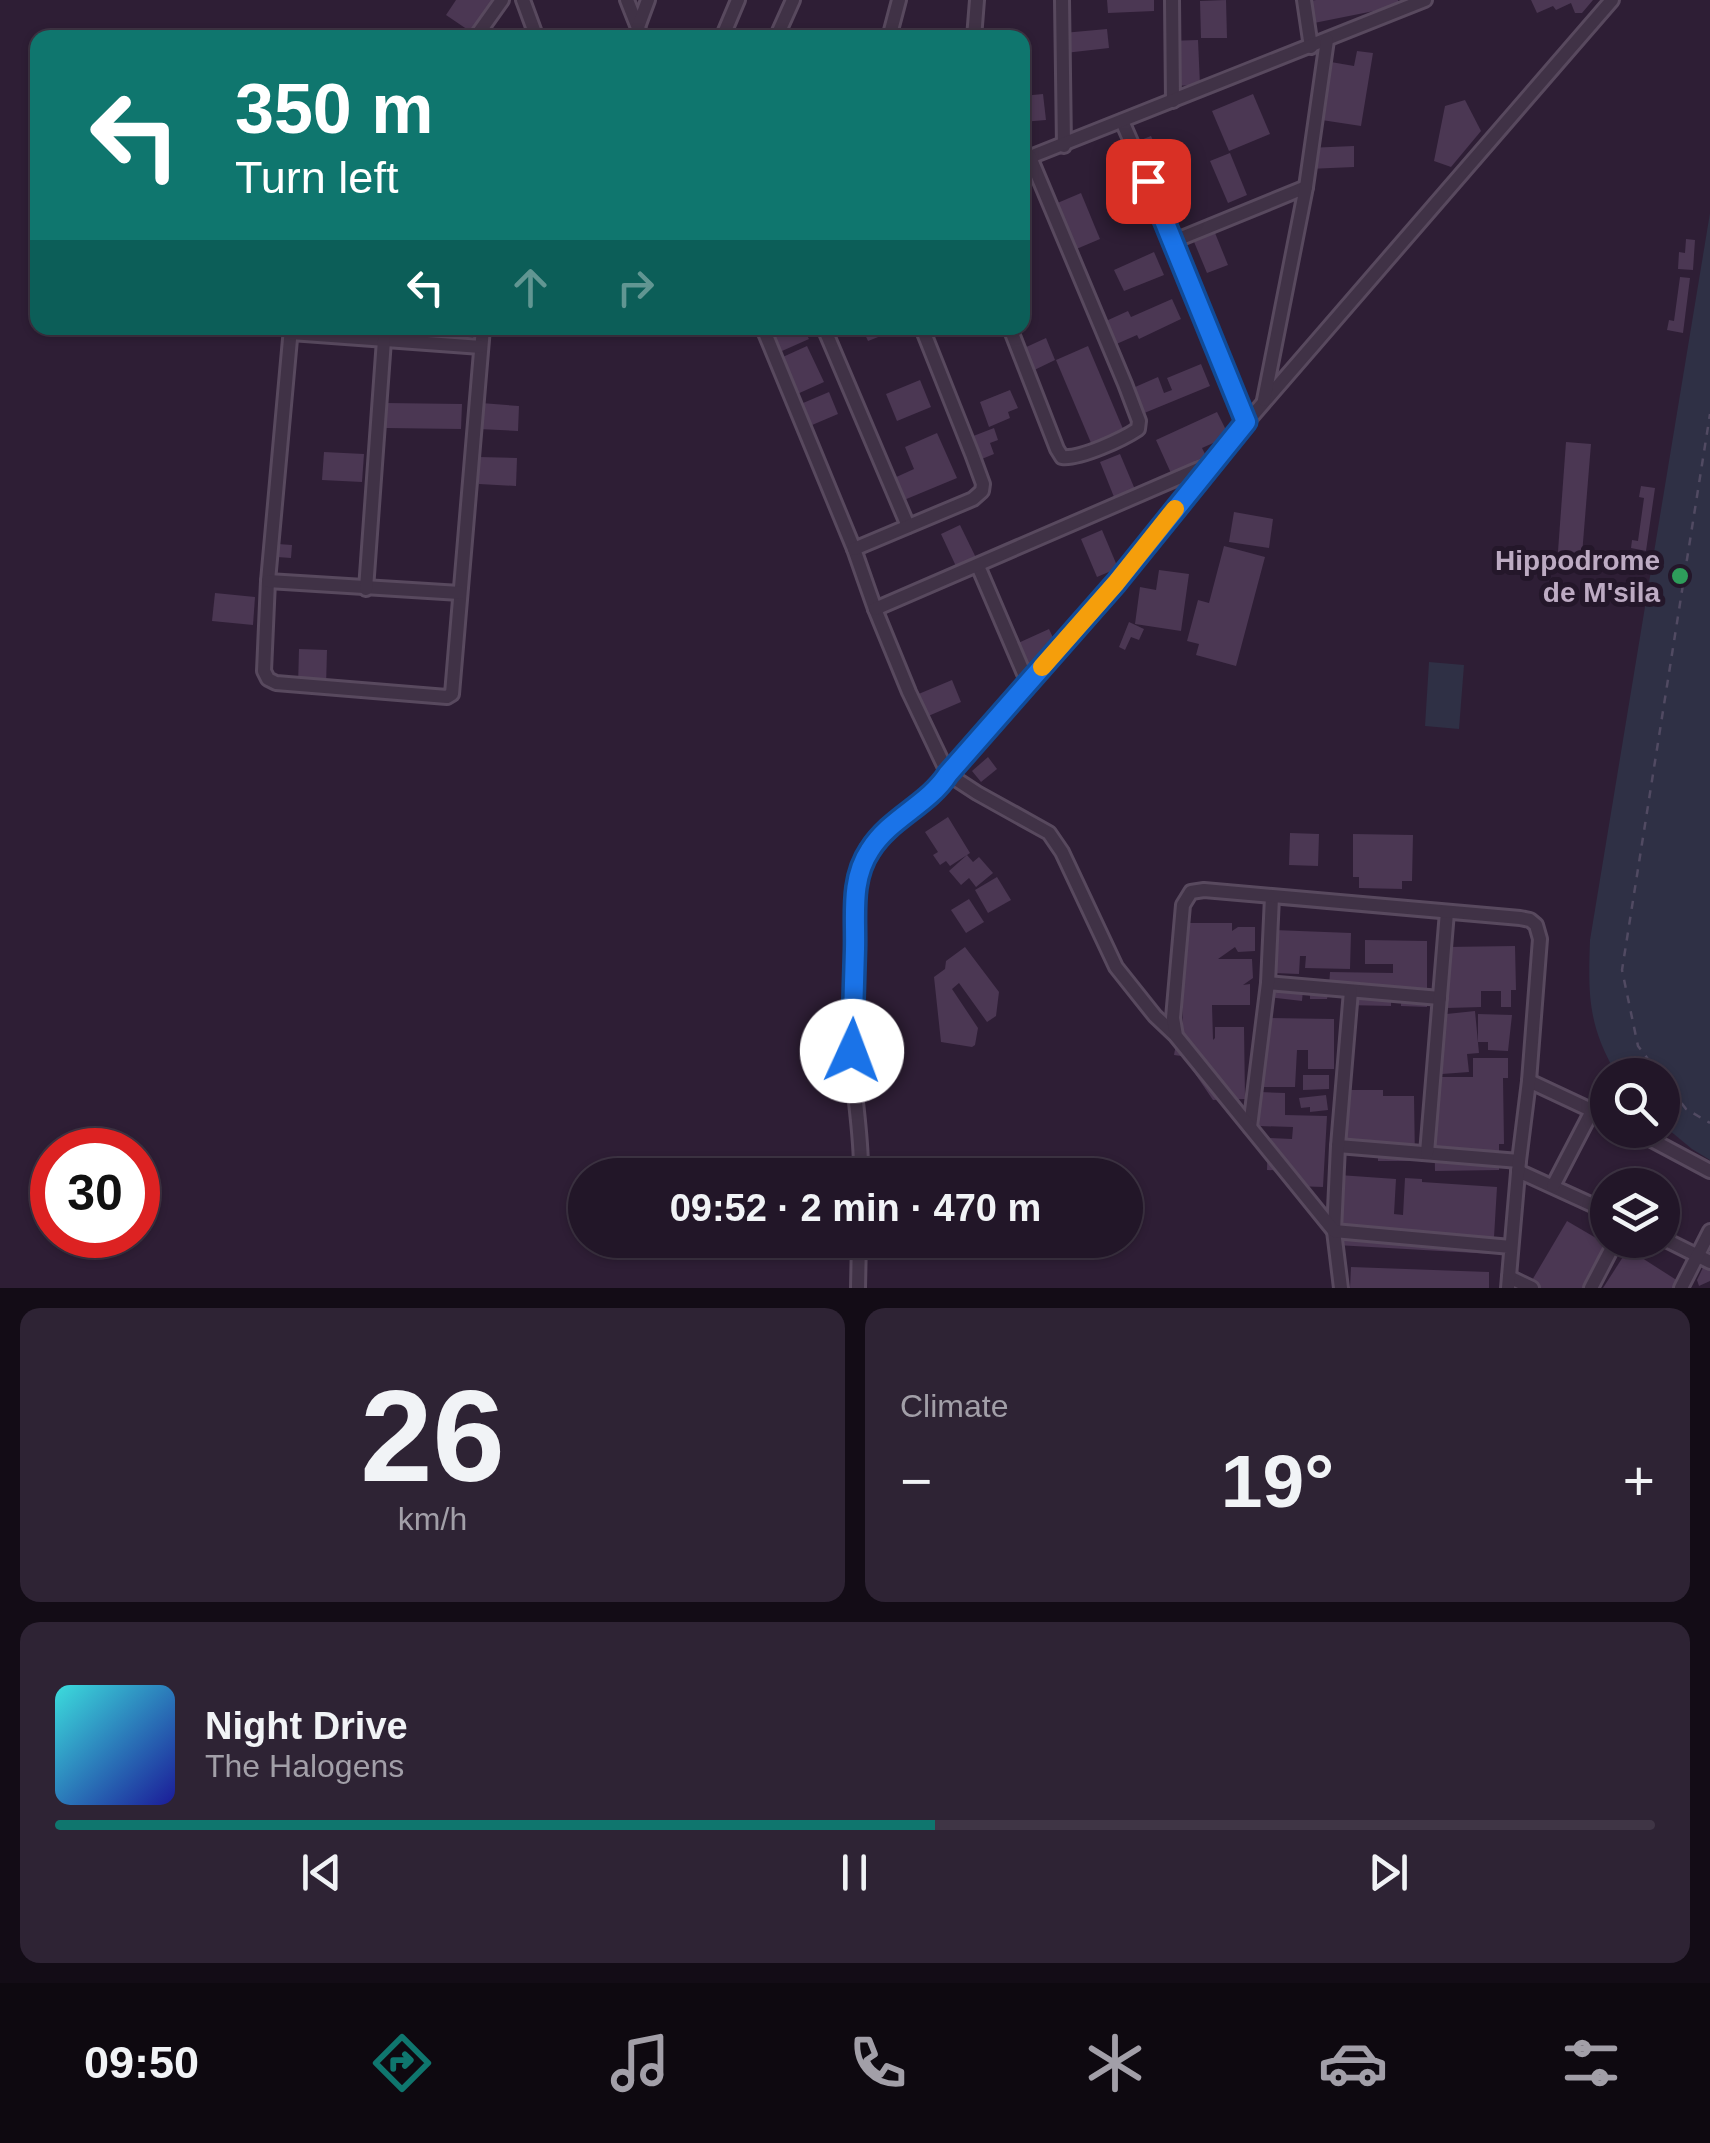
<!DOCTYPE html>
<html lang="en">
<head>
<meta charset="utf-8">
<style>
	:root { --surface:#221628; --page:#2e2334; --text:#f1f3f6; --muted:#a29fa8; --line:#3f3545; --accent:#0f766e }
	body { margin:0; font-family:Arial,sans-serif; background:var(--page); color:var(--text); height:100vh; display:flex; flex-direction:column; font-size:38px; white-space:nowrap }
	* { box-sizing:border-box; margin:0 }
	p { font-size:32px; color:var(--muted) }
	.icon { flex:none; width:55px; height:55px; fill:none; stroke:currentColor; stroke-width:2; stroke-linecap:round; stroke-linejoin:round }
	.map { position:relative; height:1288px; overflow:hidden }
	.details { display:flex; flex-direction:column; gap:20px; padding:20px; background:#130c16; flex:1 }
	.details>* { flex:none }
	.guide { position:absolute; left:30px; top:30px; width:1000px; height:305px; border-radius:20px; box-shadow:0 2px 8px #0004,0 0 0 2px var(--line); background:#0f766e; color:#fff; overflow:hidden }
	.fabs { position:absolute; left:1590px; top:1058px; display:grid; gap:20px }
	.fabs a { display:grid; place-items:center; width:90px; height:90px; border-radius:50%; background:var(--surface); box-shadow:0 2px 8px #0004,0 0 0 2px var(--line); font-size:50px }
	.speed { position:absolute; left:30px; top:1128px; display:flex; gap:20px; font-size:50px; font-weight:700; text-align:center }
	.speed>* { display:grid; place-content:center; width:130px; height:130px; border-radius:50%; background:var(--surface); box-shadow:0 2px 8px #0004,0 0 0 2px var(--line); line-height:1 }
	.speed .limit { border:15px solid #d22; background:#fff; color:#111 }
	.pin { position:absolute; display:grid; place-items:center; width:85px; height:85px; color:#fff; margin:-42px; border-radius:20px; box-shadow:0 5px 15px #0006 }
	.me { position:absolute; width:110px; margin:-55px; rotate:2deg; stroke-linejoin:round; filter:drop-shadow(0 0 8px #0008) }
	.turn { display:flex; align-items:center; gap:35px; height:210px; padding:0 40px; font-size:45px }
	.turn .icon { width:130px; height:130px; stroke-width:2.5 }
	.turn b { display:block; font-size:70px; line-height:85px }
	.lanes { display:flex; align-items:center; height:95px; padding:0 40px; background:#0003; justify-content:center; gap:50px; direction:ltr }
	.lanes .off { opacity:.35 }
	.big { font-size:75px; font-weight:600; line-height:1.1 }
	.details .widget { flex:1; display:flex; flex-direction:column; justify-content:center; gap:15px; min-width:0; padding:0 35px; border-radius:20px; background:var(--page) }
	.details .dial { align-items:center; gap:0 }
	.dial b { font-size:130px; line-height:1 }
	.song { display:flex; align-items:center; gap:30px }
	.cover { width:120px; height:120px; border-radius:15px; background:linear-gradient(135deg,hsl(180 70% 55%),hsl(240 70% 35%)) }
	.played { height:10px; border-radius:5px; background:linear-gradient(90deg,var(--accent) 55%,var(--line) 55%) }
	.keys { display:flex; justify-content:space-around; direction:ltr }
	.heat { display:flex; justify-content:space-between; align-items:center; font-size:55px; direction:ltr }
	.details .tiles { flex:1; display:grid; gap:20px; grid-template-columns:1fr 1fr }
	.widget:last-child { grid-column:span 2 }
	.trip { position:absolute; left:568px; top:1158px; width:575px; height:100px; border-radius:50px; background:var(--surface); box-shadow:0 2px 8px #0004,0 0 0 2px var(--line); font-weight:600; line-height:100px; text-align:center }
	.dock { display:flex; height:160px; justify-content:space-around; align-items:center; background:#0e0910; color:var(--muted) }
	.dock .icon { width:70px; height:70px }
	.dock .selected { color:var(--accent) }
	.dock b { font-size:45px; color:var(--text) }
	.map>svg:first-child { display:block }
</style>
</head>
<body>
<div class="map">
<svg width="1710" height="1288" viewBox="0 0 1710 1288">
	<rect width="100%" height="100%" fill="#2e1e35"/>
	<g fill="#2f3045">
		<path d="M1710,213v947l-18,-11 -29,-24 -1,-50h-45c-29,-49 -29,-80 -27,-135z"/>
		<path d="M1429,662l35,3 -5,64 -34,-3z"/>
	</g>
	<g fill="#4b3753">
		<path d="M456,0h41l-23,34 -28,-19z"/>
		<path d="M1107,0h47v11l-46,2z"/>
		<path d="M1226,0l1,38h-26l-1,-37z"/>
		<path d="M1316,0h82l1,6 -90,18 -5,-22z"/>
		<path d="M1531,0h62l-11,13h-7l-4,-10 -15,7 -3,-4 -16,7z"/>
		<path d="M1107,29l2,19 -44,5 -2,-20z"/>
		<path d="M1198,40l2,45 -30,1 -2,-45z"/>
		<path d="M1357,51l16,2 -12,73 -46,-7 10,-58 29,5z"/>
		<path d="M1043,94l3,26 -24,2v-26z"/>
		<path d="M1253,94l17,40 -41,17 -17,-40z"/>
		<path d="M1465,100l16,31 -30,36 -17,-6 11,-55z"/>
		<path d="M1151,136l18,41 -21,9 -17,-42z"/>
		<path d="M1354,146v21l-46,2 -1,-21z"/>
		<path d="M1230,153l17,42 -19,8 -18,-42z"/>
		<path d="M1081,193l19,46 -33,14 -19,-46z"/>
		<path d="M1213,228l15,37 -21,8 -15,-36z"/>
		<path d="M1686,239l9,1 -2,30 -15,-1 1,-17 6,1z"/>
		<path d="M1154,252l10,23 -40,16 -10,-21z"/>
		<path d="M1680,277l10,1 -7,55 -16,-3 2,-10 5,1z"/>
		<path d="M1172,299l9,20 -42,20 -2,-4 -32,14 -10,-23 33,-15 3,6z"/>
		<path d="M780,328h23l6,11 -36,16 -9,-21z"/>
		<path d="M862,328h39l-33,13z"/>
		<path d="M1046,338l9,22 -33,16 -11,-22z"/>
		<path d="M807,346l17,36 -29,13 -21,-34z"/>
		<path d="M1088,346l38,90 -32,14 -38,-90z"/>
		<path d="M1201,364l9,22 -73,30 -11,-25 32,-14 6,16 8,-3 -5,-12z"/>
		<path d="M920,380l11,27 -34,14 -11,-27z"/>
		<path d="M1010,390l8,18 -10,4 2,6 -21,9 -9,-25z"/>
		<path d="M829,392l9,22 -33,14 -9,-22z"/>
		<path d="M386,403l76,1 -1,25 -75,-1z"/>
		<path d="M481,403l38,3 -1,25 -39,-2z"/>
		<path d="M1217,412l12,24 -27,12 4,8 -11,5 5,10 -25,11 -19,-42z"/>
		<path d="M994,428l4,12 -8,3 4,11 -22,9 -9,-23z"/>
		<path d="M937,433l20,45 -65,27 -9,-22 31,-14 -9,-22z"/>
		<path d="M1566,442l25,2 -10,123 -24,-2z"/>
		<path d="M324,452l40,2 -2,28 -40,-2z"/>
		<path d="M1120,454l19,45 -21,8 -18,-45z"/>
		<path d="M479,457l38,1 -1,28 -37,-2z"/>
		<path d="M1641,486l14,2 -9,63 -15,-3 1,-8 6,1 6,-43 -5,-1z"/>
		<path d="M1234,512l39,7 -4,29 -40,-6z"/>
		<path d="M960,525l21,43 -20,9 -20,-43z"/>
		<path d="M1102,530l16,38 -21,9 -16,-38z"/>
		<path d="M278,544l14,1 -1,13 -14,-1z"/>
		<path d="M1224,546l41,11 -29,109 -40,-11 3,-11 -12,-3 11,-41 11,3z"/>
		<path d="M1159,570l30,4 -8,57 -46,-7 5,-37 16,3z"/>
		<path d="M215,593l40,4 -2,28 -41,-4z"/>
		<path d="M1129,622l15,7 -5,11 -8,-3 -6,13 -6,-3z"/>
		<path d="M1049,629l7,15 -16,7 6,13 -27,11 -12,-27z"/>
		<path d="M299,649l28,1 -1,37h-28z"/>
		<path d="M952,680l9,22 -42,18 -10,-22z"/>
		<path d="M988,757l9,12 -16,13 -9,-11z"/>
		<path d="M948,817l22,36 -3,2 6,7 6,-5 14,16 -17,14 -7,-9 -8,7 -12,-14 18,-16 -17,11 -4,-5 -6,4 -7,-10 5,-3 -13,-20z"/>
		<path d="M1290,833l29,1 -1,32 -29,-1z"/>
		<path d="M1353,834l60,1 -1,46h-10v8l-43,-1v-11h-6z"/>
		<path d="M997,877l14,23 -23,13 -13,-23z"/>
		<path d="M969,899l15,23 -18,11 -15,-23z"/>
		<path d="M1181,923h51v8l6,-4h17v24l-17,1 -3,-5 -17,12h34l1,19 -10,7 7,-1v21h-38l1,35 2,-2v-11h29l1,72 -32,1 -30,-44 -1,-11 -1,11 -7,-1 2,-11 7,-1z"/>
		<path d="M1274,930l77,3 -1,36 -45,-1 1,-12h-6l-1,18 -26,-1z"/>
		<path d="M1365,940l62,1v66l-26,-1v-20h-10v20l-45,-1 1,-11h-19l-1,5h-17v-12h19l1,-15 63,1v-9h-28z"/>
		<path d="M1515,946l1,44h-5v17h-10v-16h-20v16l-34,1 -1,-61z"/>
		<path d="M965,947l34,45 -3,24 -9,6 -28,-39 -7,6 26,39 -3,17 -3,2 -31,-5 -7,-65 11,-8 1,-8z"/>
		<path d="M1271,975l33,3 -2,23 -34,-4z"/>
		<path d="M1475,1011l4,42 -12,1 2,18 -27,2 -5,-59z"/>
		<path d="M1478,1014l34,1 -4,36 -20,-1v-8h-10z"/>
		<path d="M1265,1018l69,1v50h-26v-19h-11l-2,37h-33z"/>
		<path d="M1473,1058h35v20h-5l1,66h-5v26l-64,1 -2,-94h40z"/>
		<path d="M1303,1075h26v14l-26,1z"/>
		<path d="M1345,1090h38v6h31l1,65h-37v-9l-32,1z"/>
		<path d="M1260,1092l25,1v22l42,1 -4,71 -28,-1v-15l-28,-1 1,-32 24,1 1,-12 -34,-1z"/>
		<path d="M1326,1095l2,15 -18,2v-5l-9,1 -2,-10z"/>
		<path d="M1339,1175l57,4 -2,35 9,1 2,-37 17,1v3l75,5 -4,67 -157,-9z"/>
		<path d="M1567,1221l41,24 -25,43h-43l-9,-6z"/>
		<path d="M1628,1249l50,32 -4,7h-71z"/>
		<path d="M1710,1253v28l-11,5 -2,-6z"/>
		<path d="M1351,1267l138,5v16h-139z"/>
	</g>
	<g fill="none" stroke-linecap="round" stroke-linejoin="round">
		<defs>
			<g id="minor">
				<path d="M523,0l14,38"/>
				<path d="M627,0l15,38"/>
				<path d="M1062,0l2,146"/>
				<path d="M1172,0l1,101"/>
				<path d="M1304,0l7,47"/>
				<path d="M638,27l10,-27"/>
				<path d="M475,38l27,-38"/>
				<path d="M722,38l16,-38"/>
				<path d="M776,38l17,-38"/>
				<path d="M889,38l10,-38"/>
				<path d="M974,38l3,-38"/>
				<path d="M1122,121l52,120 72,182"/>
				<path d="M1025,159l400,-159"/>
				<path d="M1174,241l132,-54"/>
				<path d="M291,328l-23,253 -4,90 4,8 8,4 171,14 5,-3 31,-366"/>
				<path d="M763,328l91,221 21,60 34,83 39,82 168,-191 130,-160 366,-423"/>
				<path d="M824,328l84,198"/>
				<path d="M1010,328l47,121 5,8c19,2 61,-18 76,-28l1,-8 -14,-37 -95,-227"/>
				<path d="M291,333l190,14"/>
				<path d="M1264,400l42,-213 21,-147"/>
				<path d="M854,549l119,-50 9,-8 1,-7 -11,-30 -50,-126"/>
				<path d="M978,566l50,117"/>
				<path d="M268,581l192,12"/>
				<path d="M366,589l18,-249"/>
				<path d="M875,609l333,-144"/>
				<path d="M1268,983l172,15"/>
				<path d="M1529,1081l79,37"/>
				<path d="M1250,1127l18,-144 4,-86"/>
				<path d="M1633,1130l77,41"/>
				<path d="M1338,1146l181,15"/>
				<path d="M1427,1153l20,-241"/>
				<path d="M1518,1171l90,41"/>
				<path d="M861,1175c1,-41 -8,-82 -9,-123 -1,-35 2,-72 3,-107 1,-32 -4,-61 12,-90 19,-35 60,-49 81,-81l29,19 72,40 13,19 54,115 39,49 19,18"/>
				<path d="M1553,1186l39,-75"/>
				<path d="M1662,1238l48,24"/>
				<path d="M1509,1277l23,11"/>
				<path d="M858,1288l1,-48"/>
				<path d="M1341,1288l-7,-57 4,-85 13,-155"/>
				<path d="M1508,1288l11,-127 10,-80 11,-142 -4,-14 -6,-5 -10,-2 -316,-28 -13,2 -8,13 -10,113 3,18 158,195 177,16"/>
				<path d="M1591,1288l25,-48"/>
				<path d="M1681,1288l29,-57"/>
			</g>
		</defs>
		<use href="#minor" stroke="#58495e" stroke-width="18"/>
		<g stroke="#514a62" stroke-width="2.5" stroke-dasharray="8 8" stroke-linecap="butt">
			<path d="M1660,1075l-22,-29 -16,-76 88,-556"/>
			<path d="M1662,1078l24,31 24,14"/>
		</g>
		<use href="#minor" stroke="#403246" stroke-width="12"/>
	</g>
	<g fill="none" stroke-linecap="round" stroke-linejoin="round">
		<defs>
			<path id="route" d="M852,1051c1,-34 2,-68 3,-102 1,-34 -5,-69 15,-99 20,-32 58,-45 78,-76l168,-191 130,-161 -98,-241"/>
		</defs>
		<use href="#route" stroke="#114b97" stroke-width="25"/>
		<use href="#route" stroke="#1a73e8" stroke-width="18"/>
		<path stroke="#f59e0b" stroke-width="18" d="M1042,667l74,-84 59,-74"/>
	</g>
	<circle fill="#2e9e5b" stroke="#24172a" stroke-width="4" cx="1680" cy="576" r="10"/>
	<g text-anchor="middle" stroke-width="10" stroke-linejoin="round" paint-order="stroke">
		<g font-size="28" font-weight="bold" fill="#bdabc3" stroke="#24172a" text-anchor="end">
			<text x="1660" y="570">Hippodrome<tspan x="1660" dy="32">de M'sila</tspan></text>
		</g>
	</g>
</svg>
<div class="fabs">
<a><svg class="icon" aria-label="search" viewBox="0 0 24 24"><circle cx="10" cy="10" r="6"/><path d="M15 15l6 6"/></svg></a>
<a><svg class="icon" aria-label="layers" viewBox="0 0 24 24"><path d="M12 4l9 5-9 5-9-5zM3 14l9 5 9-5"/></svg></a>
</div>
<div class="speed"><div class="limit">30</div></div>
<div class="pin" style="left:1148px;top:181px;background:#d93025"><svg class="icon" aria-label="arrive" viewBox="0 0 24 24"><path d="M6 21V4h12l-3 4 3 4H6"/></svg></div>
<svg class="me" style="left:852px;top:1051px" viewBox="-20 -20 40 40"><circle r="19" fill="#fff"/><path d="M0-13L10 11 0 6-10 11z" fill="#1a73e8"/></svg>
<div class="trip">09:52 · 2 min · 470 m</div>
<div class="guide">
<div class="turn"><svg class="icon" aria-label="left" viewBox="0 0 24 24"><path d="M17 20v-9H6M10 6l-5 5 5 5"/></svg><div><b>350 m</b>Turn left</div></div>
<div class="lanes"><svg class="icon" aria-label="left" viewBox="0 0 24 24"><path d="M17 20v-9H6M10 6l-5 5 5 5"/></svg><svg class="icon off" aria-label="ahead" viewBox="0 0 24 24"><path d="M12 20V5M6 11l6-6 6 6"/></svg><svg class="icon off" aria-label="right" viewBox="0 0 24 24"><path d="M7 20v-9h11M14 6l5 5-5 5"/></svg></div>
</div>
</div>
<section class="details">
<div class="tiles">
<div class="widget dial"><b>26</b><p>km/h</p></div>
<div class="widget"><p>Climate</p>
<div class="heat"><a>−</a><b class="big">19°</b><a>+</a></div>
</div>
<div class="widget">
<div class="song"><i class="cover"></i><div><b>Night Drive</b><p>The Halogens</p></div></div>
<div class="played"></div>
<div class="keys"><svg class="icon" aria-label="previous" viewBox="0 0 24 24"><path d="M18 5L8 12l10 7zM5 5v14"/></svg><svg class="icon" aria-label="pause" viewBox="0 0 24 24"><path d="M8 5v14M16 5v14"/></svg><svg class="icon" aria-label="next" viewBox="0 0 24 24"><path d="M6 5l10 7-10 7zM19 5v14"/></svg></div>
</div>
</div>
</section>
<nav class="dock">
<b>09:50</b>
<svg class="icon selected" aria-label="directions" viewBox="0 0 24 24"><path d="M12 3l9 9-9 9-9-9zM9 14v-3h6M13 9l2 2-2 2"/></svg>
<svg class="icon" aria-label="music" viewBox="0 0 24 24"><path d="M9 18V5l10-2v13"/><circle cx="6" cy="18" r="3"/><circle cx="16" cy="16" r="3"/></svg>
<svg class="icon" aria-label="phone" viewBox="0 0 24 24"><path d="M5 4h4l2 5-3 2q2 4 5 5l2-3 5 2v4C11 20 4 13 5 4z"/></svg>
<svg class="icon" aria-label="climate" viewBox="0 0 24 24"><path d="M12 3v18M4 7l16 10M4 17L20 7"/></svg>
<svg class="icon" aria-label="car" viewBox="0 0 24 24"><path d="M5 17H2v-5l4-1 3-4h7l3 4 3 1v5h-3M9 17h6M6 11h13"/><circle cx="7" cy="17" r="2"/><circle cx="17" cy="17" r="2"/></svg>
<svg class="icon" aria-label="filters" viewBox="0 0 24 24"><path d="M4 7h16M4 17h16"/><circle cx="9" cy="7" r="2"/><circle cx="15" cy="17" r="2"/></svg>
</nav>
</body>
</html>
